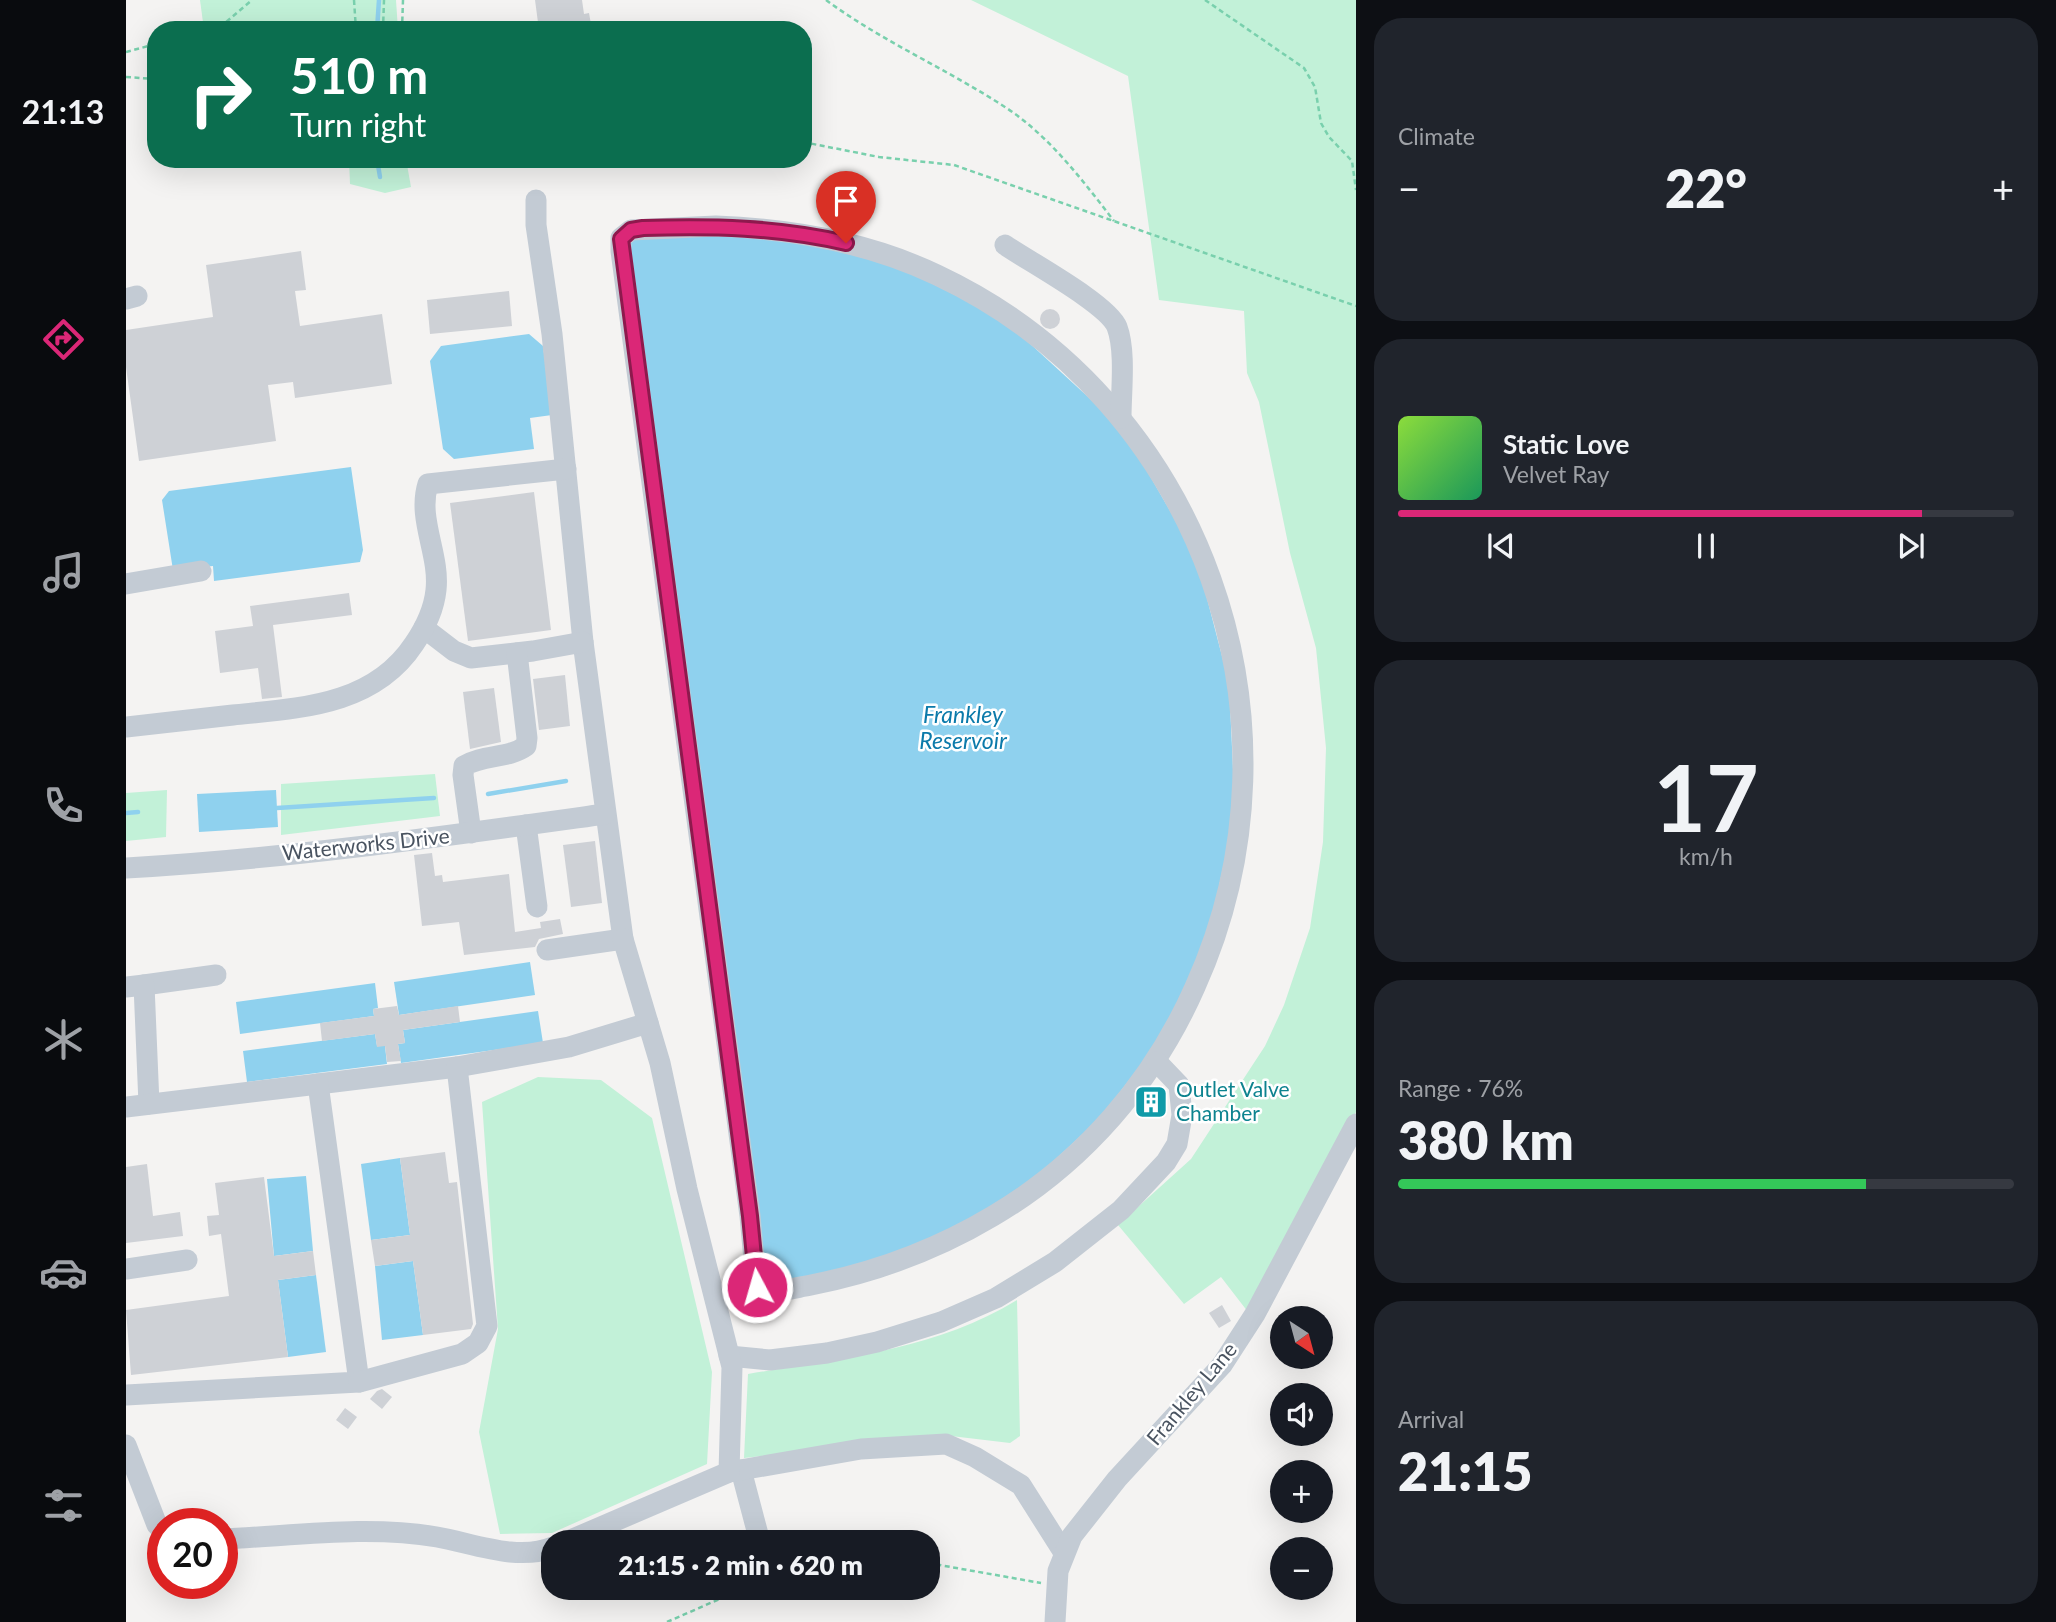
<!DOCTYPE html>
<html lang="en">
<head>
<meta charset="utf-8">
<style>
	:root { --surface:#171b24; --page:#20242c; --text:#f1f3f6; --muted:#9ea1a6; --line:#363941; --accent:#db2777 }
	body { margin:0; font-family:Lato,sans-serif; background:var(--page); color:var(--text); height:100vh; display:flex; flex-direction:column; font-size:26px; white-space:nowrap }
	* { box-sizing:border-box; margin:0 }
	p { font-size:23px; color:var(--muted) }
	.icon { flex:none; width:38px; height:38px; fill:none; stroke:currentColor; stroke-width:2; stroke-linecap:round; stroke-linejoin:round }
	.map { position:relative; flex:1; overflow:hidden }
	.drawer { display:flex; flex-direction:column; gap:18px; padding:18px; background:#0d0f14; width:700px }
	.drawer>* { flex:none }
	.hud { position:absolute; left:21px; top:21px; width:665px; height:147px; border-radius:28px; box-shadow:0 7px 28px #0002; background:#0b6e4f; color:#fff; overflow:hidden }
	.needle { width:46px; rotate:144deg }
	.tools { position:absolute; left:1144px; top:1306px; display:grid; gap:14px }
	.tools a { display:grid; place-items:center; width:63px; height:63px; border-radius:50%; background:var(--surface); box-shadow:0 7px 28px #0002; font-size:35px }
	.speed { position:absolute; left:21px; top:1508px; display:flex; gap:14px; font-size:35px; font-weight:700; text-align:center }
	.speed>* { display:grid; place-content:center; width:91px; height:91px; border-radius:50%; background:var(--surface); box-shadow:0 7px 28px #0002; line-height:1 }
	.speed .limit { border:10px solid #d22; background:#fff; color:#111 }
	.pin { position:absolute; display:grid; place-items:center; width:60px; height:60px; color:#fff; margin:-72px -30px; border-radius:50% 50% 50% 0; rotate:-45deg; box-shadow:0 0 7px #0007 }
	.pin .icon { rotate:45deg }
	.me { position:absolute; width:77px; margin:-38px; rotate:354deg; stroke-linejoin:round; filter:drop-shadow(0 0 5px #0008) }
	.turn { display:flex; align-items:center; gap:24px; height:147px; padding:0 28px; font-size:32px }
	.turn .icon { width:91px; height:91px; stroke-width:2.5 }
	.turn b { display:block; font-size:49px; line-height:60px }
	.big { font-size:52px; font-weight:800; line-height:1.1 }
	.drawer .tile { flex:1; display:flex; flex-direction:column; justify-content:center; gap:10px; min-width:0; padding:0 24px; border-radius:28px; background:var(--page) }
	.drawer .dial { align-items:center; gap:0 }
	.dial b { font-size:91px; line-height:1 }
	.song { display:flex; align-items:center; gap:21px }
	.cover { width:84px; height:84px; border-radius:10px; background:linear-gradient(135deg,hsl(90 70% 55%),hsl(150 70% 35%)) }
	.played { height:7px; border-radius:4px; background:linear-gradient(90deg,var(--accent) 85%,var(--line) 85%) }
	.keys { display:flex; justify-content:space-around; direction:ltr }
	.heat { display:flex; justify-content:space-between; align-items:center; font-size:38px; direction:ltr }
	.charge { height:10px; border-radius:5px; background:linear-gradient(90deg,#34c759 76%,var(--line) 0) }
	.trip { position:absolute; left:415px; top:1530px; width:399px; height:70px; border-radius:28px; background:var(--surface); box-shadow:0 7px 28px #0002; font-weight:800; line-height:70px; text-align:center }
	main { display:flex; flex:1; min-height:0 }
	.tabs { display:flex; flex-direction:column; width:126px; justify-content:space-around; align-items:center; background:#090b0e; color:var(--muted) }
	.tabs .icon { width:49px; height:49px }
	.tabs .current { color:var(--accent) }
	.tabs b { font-size:32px; color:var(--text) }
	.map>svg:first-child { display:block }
</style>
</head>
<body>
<main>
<nav class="tabs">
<b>21:13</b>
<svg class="icon current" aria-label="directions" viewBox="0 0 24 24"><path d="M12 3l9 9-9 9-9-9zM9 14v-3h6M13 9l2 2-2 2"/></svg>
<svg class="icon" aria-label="music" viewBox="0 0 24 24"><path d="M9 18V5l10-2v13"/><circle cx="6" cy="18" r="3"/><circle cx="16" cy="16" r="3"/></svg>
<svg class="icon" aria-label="phone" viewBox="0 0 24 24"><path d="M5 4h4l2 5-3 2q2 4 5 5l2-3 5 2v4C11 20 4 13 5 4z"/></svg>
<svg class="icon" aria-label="climate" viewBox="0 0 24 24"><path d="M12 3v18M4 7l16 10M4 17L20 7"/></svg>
<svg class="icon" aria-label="car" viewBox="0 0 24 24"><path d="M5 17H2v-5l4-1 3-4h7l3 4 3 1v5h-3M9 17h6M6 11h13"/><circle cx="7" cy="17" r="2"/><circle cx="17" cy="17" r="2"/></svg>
<svg class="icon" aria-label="filters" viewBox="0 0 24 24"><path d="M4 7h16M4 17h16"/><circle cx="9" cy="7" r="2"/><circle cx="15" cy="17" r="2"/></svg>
</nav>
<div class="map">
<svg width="1230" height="1622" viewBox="0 0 1230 1622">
	<rect width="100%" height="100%" fill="#f4f3f2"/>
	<g fill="#c2f1d8">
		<path d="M74,0h196l2,30h-194z"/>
		<path d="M845,0h385v1112l-99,191 -9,9 -27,-35 -37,27 -66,-79 73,-66 74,-113 19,-41 26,-77 13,-86 3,-94 -10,-100 -26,-95 -31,-151 -12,-29 -3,-62 -85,-11 -31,-224z"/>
		<path d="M223,159h57l5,28 -26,6 -35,-9z"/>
		<path d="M309,774l5,42 -159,19v-51z"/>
		<path d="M41,790l-1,47 -40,4v-48z"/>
		<path d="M412,1077l63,3 51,38 60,254 -5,92 -155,69 -52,1 -21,-102 19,-103 -16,-227z"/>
		<path d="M891,1300l3,136 -10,7 -59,-7 -207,22 4,-84c92,-16 188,-24 269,-74z"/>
	</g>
	<g fill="#8fd1ee">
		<path d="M626,233l130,26 120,59 121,111 73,127 33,127 6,129 -28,130 -49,101 -59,76 -68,63 -85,52 -86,33 -96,18 -135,-1047z"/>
		<path d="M403,334l14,12 9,69 -22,3 4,31 -80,10 -11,-10 -13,-88 11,-15z"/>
		<path d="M225,467l12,83 -3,12 -146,19 -1,-15 -40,4 -11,-70 7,-9z"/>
		<path d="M150,790l2,37 -79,5 -2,-38z"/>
		<path d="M404,962l5,33 -136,20 -5,-33z"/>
		<path d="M249,983l3,25 -5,1 1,7 -134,18 -4,-32z"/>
		<path d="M412,1011l5,32 -142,20 -3,-19 7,-1 -2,-13z"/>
		<path d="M249,1034l2,12h8l2,18 -140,18 -4,-31z"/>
		<path d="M274,1158l10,77 -39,5 -10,-76z"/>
		<path d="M180,1176l7,75 -39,5 -7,-77z"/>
		<path d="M287,1261l10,74 -41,5 -7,-74z"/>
		<path d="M190,1275l10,77 -38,5 -10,-77z"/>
	</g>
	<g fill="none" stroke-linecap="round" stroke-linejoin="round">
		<g stroke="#8fd1ee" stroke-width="4.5">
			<path d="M251,30l2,-30"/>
			<path d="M251,159l3,18"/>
			<path d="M362,794l78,-13"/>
			<path d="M151,808l157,-10"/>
			<path d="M0,813l12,-1"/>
		</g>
	</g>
	<g fill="#ced1d6">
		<path d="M409,0h47l2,14 5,-1 3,17h-53z"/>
		<path d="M175,251l5,39 -11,1 5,35 82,-12 10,70 -97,14 -2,-16 -25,3 8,56 -137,20 -13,-94v-37l87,-13 -7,-52z"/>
		<path d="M383,291l3,35 -82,8 -3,-34z"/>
		<circle cx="924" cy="319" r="10"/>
		<path d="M408,492l17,138 -83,11 -18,-138z"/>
		<path d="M223,593l3,22 -79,10 9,72 -20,2 -4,-31 -38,5 -5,-42 38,-5 -3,-20z"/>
		<path d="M439,675l5,51 -31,4 -6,-51z"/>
		<path d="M368,688l7,54 -31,7 -7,-57z"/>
		<path d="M469,841l7,62 -31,4 -8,-62z"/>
		<path d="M306,853l3,23 7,-1 1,7 66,-8 6,58 26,-4 -1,-6 20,-3 3,15 -24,5 -4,8 -71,8 -5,-33 -37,4 -8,-71z"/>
		<path d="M271,1006l2,9 59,-9 2,16 -57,8 2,13 -7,1 3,17 -14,1 -2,-16 -8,1 -2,-13 -53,7 -2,-18 54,-7 -1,-7z"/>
		<circle cx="1025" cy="1103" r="10"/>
		<path d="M319,1152l4,31 8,-1 16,142 -2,5 -48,6 -10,-74 -38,5 -4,-26 39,-5 -10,-77z"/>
		<path d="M21,1164l6,52 27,-4 3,24 -57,7v-76z"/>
		<path d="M138,1177l10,79 39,-5 3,24 -38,5 10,77 -157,18 -5,-65 103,-14 -8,-62 -12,2 -2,-20 12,-1 -4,-32z"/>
		<path d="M1096,1305l9,16 -12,7 -10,-15z"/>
		<path d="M256,1389l10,8 -10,12 -12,-10 7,-8z"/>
		<path d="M219,1408l12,9 -9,12 -12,-9z"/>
	</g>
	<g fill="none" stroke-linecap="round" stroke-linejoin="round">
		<g stroke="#79d0ad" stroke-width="2.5" stroke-dasharray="5 3.5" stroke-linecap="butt">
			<path d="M228,0l2,30"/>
			<path d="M700,0c57,42 123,70 182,109 43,29 75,72 106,112"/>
			<path d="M1079,0l99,68 11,19 6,36 8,14 23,24 4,29"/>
			<path d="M86,30l7,-2 33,-28"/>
			<path d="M257,30l1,-30"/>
			<path d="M276,30l1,-30"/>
			<path d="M0,52l30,-8"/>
			<path d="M0,77l30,2"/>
			<path d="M677,142l76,15 75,8 402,141"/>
			<path d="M802,1563l113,20"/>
			<path d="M541,1622l80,-35"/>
		</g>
		<g stroke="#c3cbd4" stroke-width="21">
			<path d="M410,200v25l16,109 31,308 40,297 -76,11"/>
			<path d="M590,226c76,3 152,16 221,49 266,125 378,447 258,712 -42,95 -112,176 -202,229 -57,34 -116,56 -182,69 -16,3 -32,7 -48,8l-7,-6v-5l-6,-66 -129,-965v-13l10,-8z"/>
			<path d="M879,245c23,16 103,59 112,82 9,24 4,65 4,91"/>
			<path d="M0,299l11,-3"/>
			<path d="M0,584l75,-13"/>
			<path d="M298,628l30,23 17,7 62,-7 50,-9"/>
			<path d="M0,727c36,-4 71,-8 107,-12 67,-7 140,-9 181,-71 11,-16 20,-35 22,-54 4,-36 -19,-71 -8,-106l138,-15"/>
			<path d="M400,825l11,82"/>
			<path d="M345,833l-8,-58 1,-9c19,-12 44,-7 62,-20l1,-8 -10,-85"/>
			<path d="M0,868c160,-9 320,-32 479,-54"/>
			<path d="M18,985l72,-10"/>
			<path d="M0,987l18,-2 5,119"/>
			<path d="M192,1084l139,-17 112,-20 79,-24"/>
			<path d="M0,1107l192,-23 41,298 -233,13"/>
			<path d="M0,1269l61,-9"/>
			<path d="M603,1356l41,4 57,-7 50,-11 64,-20 55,-24 59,-36 66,-52 45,-48 11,-18 5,-29 -3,-30 -22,-23"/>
			<path d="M233,1382l103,-28 16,-11 9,-17 -30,-259"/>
			<path d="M0,1445l31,80 6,5"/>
			<path d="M615,1470l19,72"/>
			<path d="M603,1472l132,-23 85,-5 29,13 46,28 43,68"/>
			<path d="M96,1539c71,-3 145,-14 215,-2 35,6 81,25 116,10"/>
			<path d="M440,1542l163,-70 3,-105 -45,-178 -27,-126 -37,-124"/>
			<path d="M929,1622l3,-51 14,-35 45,-57 105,-114 33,-51 101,-190"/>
		</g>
	</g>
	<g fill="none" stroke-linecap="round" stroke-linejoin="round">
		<defs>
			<path id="route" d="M631,1287l-7,-71 -129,-977 10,-9 12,-2c69,-2 135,-1 203,15"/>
		</defs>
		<use href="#route" stroke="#8e194d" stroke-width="18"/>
		<use href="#route" stroke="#db2777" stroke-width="12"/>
	</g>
	<defs>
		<symbol id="building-square" viewBox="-11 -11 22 22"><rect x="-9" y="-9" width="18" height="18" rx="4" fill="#0f9aa8" stroke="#fff"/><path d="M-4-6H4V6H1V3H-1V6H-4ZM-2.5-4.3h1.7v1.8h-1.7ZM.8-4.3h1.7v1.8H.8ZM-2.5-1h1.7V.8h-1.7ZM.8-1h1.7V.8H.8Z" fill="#fff"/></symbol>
	</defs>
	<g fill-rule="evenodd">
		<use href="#building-square" x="1006" y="1083" width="38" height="38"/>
	</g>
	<g text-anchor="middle" stroke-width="5" stroke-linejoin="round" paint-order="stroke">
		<g font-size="21" fill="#495360" stroke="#fff">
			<text transform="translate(240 845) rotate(-6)" y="7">Waterworks Drive</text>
			<text transform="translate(1066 1394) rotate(-50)" y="7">Frankley Lane</text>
		</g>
		<g font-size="21" fill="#0d838f" stroke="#fff" text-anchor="start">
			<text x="1050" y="1097">Outlet Valve<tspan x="1050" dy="24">Chamber</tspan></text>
		</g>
		<g font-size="23" font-style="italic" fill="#0b7aaa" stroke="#fff">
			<text x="837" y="723">Frankley<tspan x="837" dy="26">Reservoir</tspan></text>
		</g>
	</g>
</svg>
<div class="tools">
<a><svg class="needle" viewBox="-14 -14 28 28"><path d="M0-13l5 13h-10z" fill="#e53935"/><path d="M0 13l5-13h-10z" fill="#9ea1a6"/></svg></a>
<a><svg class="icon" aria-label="sound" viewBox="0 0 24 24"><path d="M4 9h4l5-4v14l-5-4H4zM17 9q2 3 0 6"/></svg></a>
<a>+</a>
<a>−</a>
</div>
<div class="speed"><div class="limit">20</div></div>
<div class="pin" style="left:720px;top:243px;background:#d93025"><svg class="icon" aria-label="arrive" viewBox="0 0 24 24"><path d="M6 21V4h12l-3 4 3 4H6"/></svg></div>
<svg class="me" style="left:631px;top:1287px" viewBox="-20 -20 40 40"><circle r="17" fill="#db2777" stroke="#fff" stroke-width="3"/><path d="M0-11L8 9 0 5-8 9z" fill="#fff"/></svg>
<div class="trip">21:15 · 2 min · 620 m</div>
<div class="hud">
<div class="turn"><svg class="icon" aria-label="right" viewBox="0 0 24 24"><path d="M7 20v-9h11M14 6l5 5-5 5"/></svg><div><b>510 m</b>Turn right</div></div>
</div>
</div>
<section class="drawer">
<div class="tile"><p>Climate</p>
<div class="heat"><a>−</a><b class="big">22°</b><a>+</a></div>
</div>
<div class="tile">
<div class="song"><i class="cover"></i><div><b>Static Love</b><p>Velvet Ray</p></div></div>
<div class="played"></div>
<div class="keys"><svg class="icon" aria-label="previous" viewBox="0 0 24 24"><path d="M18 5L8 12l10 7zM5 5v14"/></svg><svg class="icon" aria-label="pause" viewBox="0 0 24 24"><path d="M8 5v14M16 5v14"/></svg><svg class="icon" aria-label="next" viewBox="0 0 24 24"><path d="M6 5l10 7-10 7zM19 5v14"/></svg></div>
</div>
<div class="tile dial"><b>17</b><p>km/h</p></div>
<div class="tile"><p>Range · 76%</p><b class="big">380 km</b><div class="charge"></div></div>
<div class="tile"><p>Arrival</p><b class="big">21:15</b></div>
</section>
</main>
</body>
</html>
